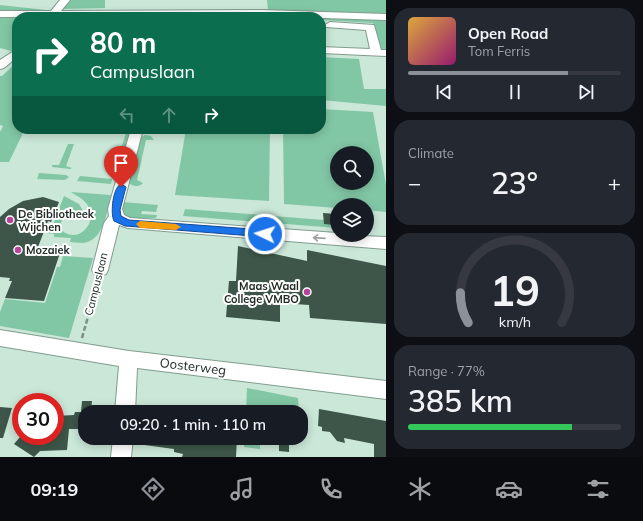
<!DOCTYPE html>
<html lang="en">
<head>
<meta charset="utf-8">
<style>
	:root { --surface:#171b24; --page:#242831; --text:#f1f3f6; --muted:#9ea1a6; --line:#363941; --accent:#8c9099 }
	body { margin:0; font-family:Mulish,sans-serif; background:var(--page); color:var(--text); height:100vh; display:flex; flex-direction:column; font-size:15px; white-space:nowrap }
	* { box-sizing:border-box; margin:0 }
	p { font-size:13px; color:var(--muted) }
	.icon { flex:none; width:22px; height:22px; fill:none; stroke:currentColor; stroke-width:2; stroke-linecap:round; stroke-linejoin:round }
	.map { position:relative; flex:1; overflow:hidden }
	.drawer { display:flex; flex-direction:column; gap:8px; padding:8px; background:#0d0f14; width:257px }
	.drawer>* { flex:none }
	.hud { position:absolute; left:12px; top:12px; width:314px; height:122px; border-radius:16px; box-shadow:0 2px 10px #0003; background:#0b6e4f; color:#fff; overflow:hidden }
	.fabs { position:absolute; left:330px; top:146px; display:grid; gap:8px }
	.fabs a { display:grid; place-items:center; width:44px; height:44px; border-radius:50%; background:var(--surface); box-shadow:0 2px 10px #0003; font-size:20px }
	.speed { position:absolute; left:12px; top:393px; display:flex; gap:8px; font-size:20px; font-weight:700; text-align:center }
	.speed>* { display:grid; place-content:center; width:52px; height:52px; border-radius:50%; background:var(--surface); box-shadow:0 2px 10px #0003; line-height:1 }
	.speed .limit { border:6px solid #d22; background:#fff; color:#111 }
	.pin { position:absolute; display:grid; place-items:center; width:34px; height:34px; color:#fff; margin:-41px -17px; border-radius:50% 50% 50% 0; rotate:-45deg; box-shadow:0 0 4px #0007 }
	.pin .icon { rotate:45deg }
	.me { position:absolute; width:44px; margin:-22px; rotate:274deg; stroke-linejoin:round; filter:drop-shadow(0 0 3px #0008) }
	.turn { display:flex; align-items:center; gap:14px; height:84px; padding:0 12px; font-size:18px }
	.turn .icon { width:52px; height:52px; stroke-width:2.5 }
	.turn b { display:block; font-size:28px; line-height:34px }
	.lanes { display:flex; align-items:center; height:38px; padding:0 12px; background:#0003; justify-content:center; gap:20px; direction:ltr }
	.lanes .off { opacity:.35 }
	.big { font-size:30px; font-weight:600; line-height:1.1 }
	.drawer .card { flex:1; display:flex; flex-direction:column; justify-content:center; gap:6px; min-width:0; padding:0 14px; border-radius:16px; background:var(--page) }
	.drawer .dial { align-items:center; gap:0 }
	.dial svg { height:104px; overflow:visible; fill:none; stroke:var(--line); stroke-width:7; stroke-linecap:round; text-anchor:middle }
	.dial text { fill:var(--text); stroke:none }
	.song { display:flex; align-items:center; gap:12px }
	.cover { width:48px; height:48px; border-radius:6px; background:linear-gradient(135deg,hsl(40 70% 55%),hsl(320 70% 35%)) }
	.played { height:4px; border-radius:2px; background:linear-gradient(90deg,var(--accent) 75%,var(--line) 75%) }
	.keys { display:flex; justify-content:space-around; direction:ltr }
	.heat { display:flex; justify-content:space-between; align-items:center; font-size:22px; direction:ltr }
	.charge { height:6px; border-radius:3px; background:linear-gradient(90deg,#34c759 77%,var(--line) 0) }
	.trip { position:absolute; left:78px; top:405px; width:230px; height:40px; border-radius:16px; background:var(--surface); box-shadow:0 2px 10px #0003; font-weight:600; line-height:40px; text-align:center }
	.tabs { display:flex; height:64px; justify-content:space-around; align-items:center; background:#090b0e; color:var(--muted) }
	.tabs .icon { width:28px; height:28px }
	.tabs .selected { color:var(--accent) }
	.tabs b { font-size:18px; color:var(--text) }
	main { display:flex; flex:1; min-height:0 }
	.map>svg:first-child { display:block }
</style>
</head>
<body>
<main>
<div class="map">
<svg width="386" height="457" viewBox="0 0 386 457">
	<rect width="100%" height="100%" fill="#cae7d8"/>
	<g fill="#82c7a5" fill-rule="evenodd">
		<path d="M67,0h38v8l-43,1z"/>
		<path d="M267,0h119v15l-118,-4z"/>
		<path d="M0,5l55,6 -2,1h-53z"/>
		<path d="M245,15l141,4v32l-9,-3h2l-6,-25 -52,-3v-3h-75z"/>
		<path d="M0,17h50h-33v33l-2,2 -15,-4z"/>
		<path d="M321,57l38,2 5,30h22v17l-65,-6z"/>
		<path d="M17,62v67h8l-16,33h-9v-30l3,-6 -3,-1v-49h2z"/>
		<path d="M321,109l52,3 13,73v27l-19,-2v-5h-30v3l-53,-4 -1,-75h38zM337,153h30v30h-30z"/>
		<path d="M127,129h3l-13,47h-4z"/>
		<path d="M186,129h84l-1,72 -94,-6z"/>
		<path d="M145,135l6,1 3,4h-8l-9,40 6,3c-3,4 -10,4 -14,0l11,-45z"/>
		<path d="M68,144h6l-8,22 6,2 -2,1 -18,-2v-2h7z"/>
		<path d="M39,173l27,2 3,2 -4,3 -28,-1z"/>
		<path d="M80,176l32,3 -1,5 -34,-3z"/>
		<path d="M71,192l40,3c-4,16 -7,47 -29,48 -4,0 -8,-1 -12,-1l1,-4 -17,-1v-3l-7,-1 3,-8h3l11,-29 15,8 4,7 -4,4 -9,-1 -6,2 -4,9 1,5c18,16 40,-10 25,-27 -4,-5 -11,-8 -15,-11z"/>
		<path d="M123,202l35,3 -2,7 -14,-1 -1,3 16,1 -1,3 -27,1 -9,-7z"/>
		<path d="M185,209l152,12v7l-154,-12z"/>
		<path d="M63,256l30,2 -24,80 -69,-12v-14l5,-13 40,4 12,-36h3z"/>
		<path d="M247,388l51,10 1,14h-53z"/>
		<path d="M244,438h16v11l-16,-2z"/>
	</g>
	<g fill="#3d5649">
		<path d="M43,197l16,5 -8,20 -3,-1 -10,26 19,2 -1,4h4l-16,48 -39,-3 7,-17h-3l1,-3 -10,-1v-60l9,-8 14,-8z"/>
		<path d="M323,213l13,1v11l-12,-1z"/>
		<path d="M238,246l69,15v-11l79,16v58l-76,-6 -1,-13 -29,-2v19l-54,-5 3,-36h7z"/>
		<path d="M82,401h10l-1,11h-6l-2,17h-14l-2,21 -27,1 -6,6 -20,-13 7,-8h34v-20l19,-1 1,-3h6z"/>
		<path d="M0,407l12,1 -9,30h-3z"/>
		<path d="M319,409l67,12v36h-12v-13l-30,-6 1,5 -8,-2 -7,-9 -8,-1v-4l-4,-1z"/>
		<path d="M138,438h51l18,3v-3h30l-1,19h-54l1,-3 -9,-2v-3l-37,-5z"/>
		<path d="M279,438h10v14l-10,-1z"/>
	</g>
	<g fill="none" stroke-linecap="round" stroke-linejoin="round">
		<defs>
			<g id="minor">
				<path d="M60,0h10l-9,11 201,-1 124,4v6l-124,-4 -262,1v-6h51z"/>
				<path d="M330,22l44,3 7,25h5v6l-65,-3v-6l49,2 -4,-19 -40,-3 -1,-2z"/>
				<path d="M17,49v8l-13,11 -4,1v-9z"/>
				<path d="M131,129h12l-21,80 2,6 6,3 207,15v2l49,2v12l-258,-21 -9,-3 -11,45 -2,4 -6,2 -6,-2 -2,-4 12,-47 5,-7 -1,-7z"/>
				<path d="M0,330l129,21 257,30v18l-249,-31 -2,44h-20l4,-46 -119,-20z"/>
				<path d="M113,438h20l-2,19h-20z"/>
			</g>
		</defs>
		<use href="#minor" stroke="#819c8e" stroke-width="2"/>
		<path stroke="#7b8f85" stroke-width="2.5" stroke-dasharray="5 2.5" stroke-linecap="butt" d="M82,338l16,-57"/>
		<use href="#minor" fill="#fff" fill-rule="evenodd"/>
	</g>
	<defs><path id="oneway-shaft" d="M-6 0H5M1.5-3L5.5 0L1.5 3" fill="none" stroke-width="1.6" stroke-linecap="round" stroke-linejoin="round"/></defs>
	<use stroke="#9ba09d" href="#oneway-shaft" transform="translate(319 238) rotate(-176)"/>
	<path fill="#1a73e8" stroke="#114b97" d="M121,184l5,3 -6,23 1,6 8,4 136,10 4,4 -4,3 -140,-11 -11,-5c-4,-8 -1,-34 7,-37z"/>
	<path fill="#f59e0b" d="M140,221l36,3 5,3 -5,3 -36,-2 -4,-4z"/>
	<g fill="#b6439c" stroke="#fff" stroke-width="1.5">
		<circle cx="10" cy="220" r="4"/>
		<circle cx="18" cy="250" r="4"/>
		<circle cx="307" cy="292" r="4"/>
	</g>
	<g text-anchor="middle" stroke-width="4" stroke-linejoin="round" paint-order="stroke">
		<g font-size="11" font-weight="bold" fill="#212c26" stroke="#fff" text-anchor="start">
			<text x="18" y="218">De Bibliotheek<tspan x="18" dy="13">Wijchen</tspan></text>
			<text x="26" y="254">Mozaiek</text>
			<text x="299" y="290" text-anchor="end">Maas Waal<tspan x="299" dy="13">College VMBO</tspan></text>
		</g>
		<g font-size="11" fill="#212c26" stroke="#fff">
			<text transform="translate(96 284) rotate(-76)" y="4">Campuslaan</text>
		</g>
		<g font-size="13" fill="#212c26" stroke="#fff">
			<text transform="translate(193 366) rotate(7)" y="5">Oosterweg</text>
		</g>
	</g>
</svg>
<div class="fabs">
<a><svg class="icon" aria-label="search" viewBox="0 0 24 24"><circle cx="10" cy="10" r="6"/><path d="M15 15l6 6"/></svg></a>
<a><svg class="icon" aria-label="layers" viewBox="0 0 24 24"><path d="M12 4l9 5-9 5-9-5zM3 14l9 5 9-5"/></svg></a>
</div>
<div class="speed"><div class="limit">30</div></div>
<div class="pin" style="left:121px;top:187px;background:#d93025"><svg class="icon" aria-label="arrive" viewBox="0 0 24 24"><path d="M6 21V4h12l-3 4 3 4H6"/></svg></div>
<svg class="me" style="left:265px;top:234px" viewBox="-20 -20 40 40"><circle r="17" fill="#1a73e8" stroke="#fff" stroke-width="3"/><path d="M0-11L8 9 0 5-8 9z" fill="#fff"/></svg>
<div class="trip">09:20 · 1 min · 110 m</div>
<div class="hud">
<div class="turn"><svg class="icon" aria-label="right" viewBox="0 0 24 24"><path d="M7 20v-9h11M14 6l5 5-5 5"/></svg><div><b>80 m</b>Campuslaan</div></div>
<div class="lanes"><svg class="icon off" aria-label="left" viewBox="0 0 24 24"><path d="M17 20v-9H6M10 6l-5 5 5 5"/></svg><svg class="icon off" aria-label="ahead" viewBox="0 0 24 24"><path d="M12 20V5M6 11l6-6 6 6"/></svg><svg class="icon" aria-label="right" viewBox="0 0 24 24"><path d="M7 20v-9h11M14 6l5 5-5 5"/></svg></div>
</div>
</div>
<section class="drawer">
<div class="card">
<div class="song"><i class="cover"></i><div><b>Open Road</b><p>Tom Ferris</p></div></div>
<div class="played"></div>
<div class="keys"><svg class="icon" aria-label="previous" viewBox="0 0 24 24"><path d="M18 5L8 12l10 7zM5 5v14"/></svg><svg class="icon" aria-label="pause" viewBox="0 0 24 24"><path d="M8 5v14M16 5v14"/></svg><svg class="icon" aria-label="next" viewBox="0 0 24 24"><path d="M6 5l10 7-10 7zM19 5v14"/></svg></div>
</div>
<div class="card"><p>Climate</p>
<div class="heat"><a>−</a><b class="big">23°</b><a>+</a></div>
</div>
<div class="card dial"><svg viewBox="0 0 100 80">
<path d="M14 69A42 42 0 1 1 86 69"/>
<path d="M14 69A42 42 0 0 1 8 46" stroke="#8c9099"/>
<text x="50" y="56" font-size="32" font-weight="700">19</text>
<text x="50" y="72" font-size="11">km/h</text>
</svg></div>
<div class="card"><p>Range · 77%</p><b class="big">385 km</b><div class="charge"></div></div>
</section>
</main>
<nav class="tabs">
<b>09:19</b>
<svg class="icon selected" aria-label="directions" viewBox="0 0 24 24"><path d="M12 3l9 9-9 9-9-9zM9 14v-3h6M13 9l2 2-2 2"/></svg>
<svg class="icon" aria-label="music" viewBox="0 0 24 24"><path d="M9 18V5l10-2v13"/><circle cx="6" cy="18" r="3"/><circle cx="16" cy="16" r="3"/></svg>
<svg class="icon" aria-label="phone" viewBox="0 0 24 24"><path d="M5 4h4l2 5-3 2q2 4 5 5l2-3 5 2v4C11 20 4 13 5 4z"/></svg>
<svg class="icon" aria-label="climate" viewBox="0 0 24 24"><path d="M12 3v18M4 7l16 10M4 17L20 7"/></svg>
<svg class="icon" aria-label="car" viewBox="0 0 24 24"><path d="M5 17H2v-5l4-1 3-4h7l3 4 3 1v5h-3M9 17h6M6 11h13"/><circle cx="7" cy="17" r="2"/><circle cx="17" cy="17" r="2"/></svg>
<svg class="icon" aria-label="filters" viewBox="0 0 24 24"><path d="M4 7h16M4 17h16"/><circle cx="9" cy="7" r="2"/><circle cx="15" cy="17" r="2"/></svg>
</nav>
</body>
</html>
